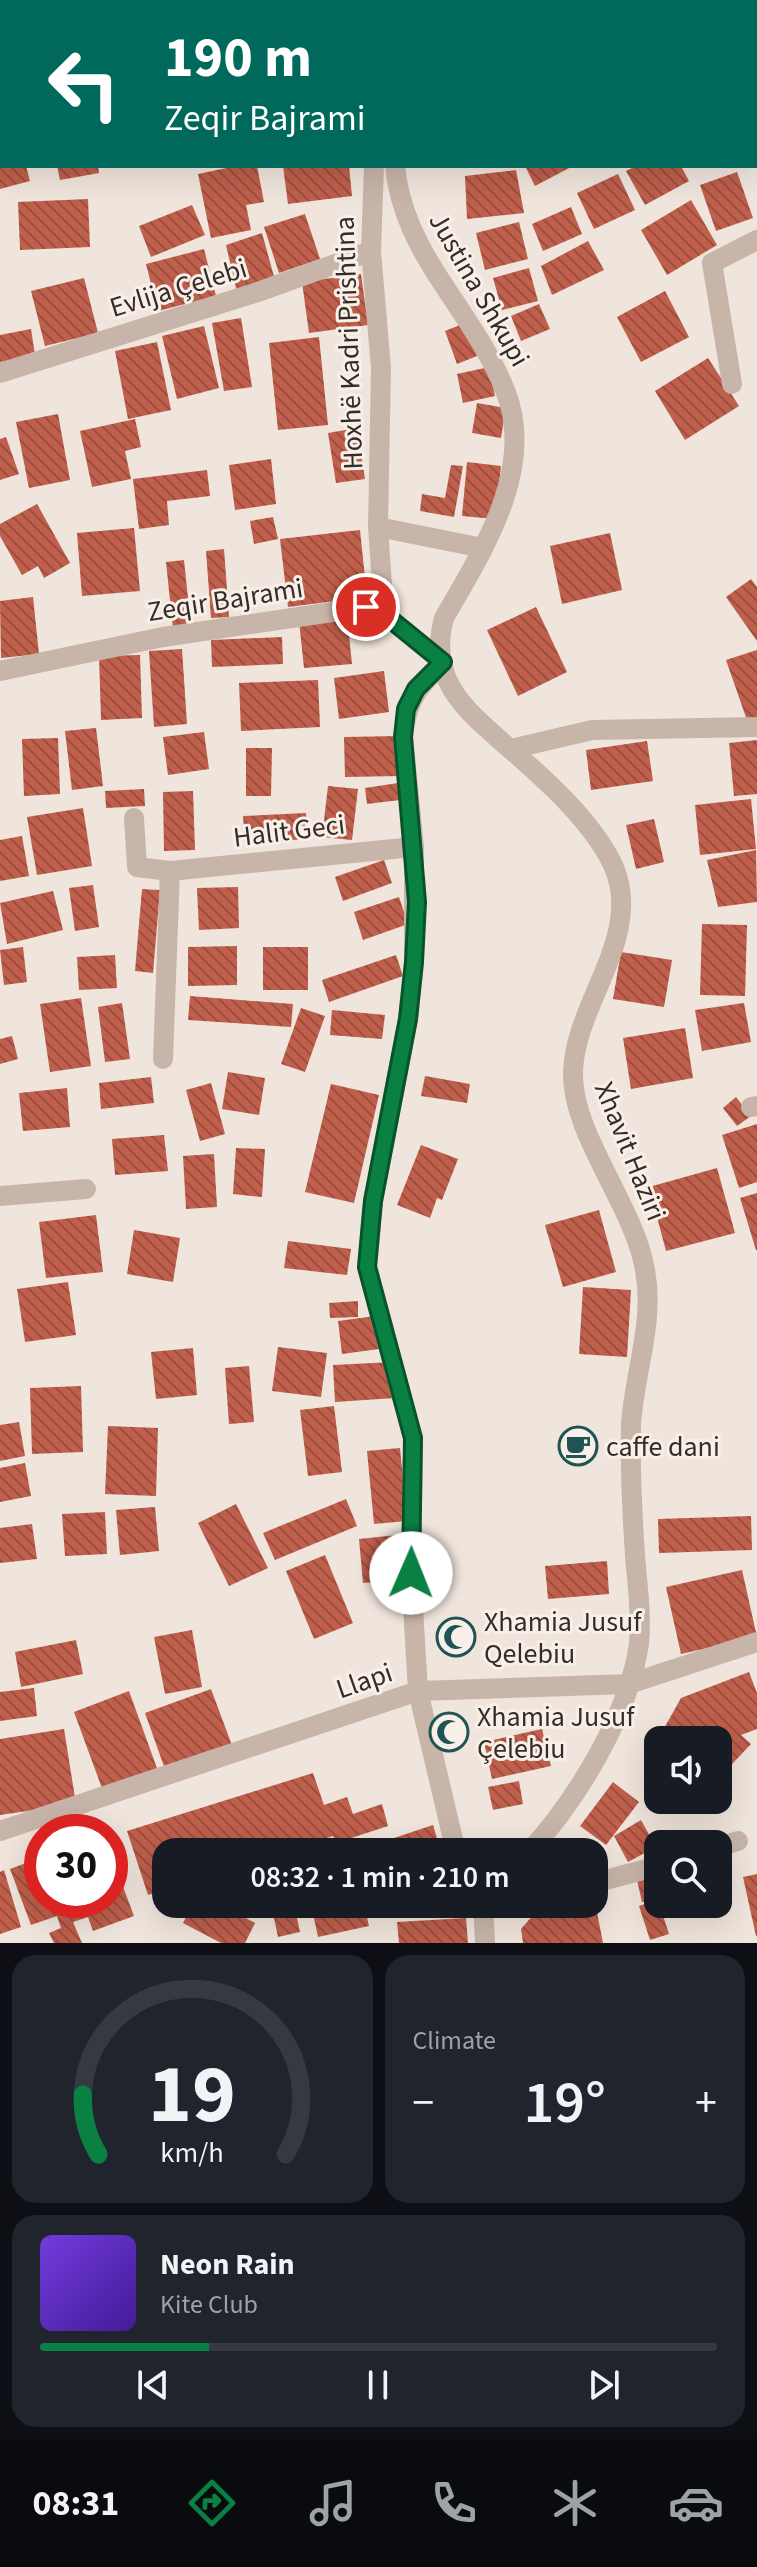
<!DOCTYPE html>
<html lang="en">
<head>
<meta charset="utf-8">
<style>
	:root { --surface:#171b24; --page:#20242c; --text:#f1f3f6; --muted:#9ea1a6; --line:#363941; --accent:#0b8043 }
	body { margin:0; font-family:"Source Sans 3",sans-serif; background:var(--page); color:var(--text); height:100vh; display:flex; flex-direction:column; font-size:30px; white-space:nowrap }
	* { box-sizing:border-box; margin:0 }
	p { font-size:26px; color:var(--muted) }
	.icon { flex:none; width:44px; height:44px; fill:none; stroke:currentColor; stroke-width:2; stroke-linecap:round; stroke-linejoin:round }
	.map { position:relative; height:1943px; overflow:hidden }
	.sheet { display:flex; flex-direction:column; gap:12px; padding:12px; background:#0d0f14; flex:1 }
	.sheet>* { flex:none }
	.guide { position:absolute; left:0px; top:0px; width:758px; height:168px; box-shadow:0 8px 32px #0002; background:#00695c; color:#fff; overflow:hidden }
	.tools { position:absolute; left:644px; top:1726px; display:grid; gap:16px }
	.tools a { display:grid; place-items:center; width:88px; height:88px; border-radius:16px; background:var(--surface); box-shadow:0 8px 32px #0002; font-size:40px }
	.speed { position:absolute; left:24px; top:1814px; display:flex; gap:16px; font-size:40px; font-weight:700; text-align:center }
	.speed>* { display:grid; place-content:center; width:104px; height:104px; border-radius:50%; background:var(--surface); box-shadow:0 8px 32px #0002; line-height:1 }
	.speed .limit { border:12px solid #d22; background:#fff; color:#111 }
	.pin { position:absolute; display:grid; place-items:center; width:68px; height:68px; color:#fff; margin:-34px; border:4px solid #fff; border-radius:50%; box-shadow:0 2px 8px #0007 }
	.me { position:absolute; width:88px; margin:-44px; rotate:1deg; stroke-linejoin:round; filter:drop-shadow(0 0 6px #0008) }
	.turn { display:flex; align-items:center; gap:28px; height:168px; padding:0 32px; font-size:36px }
	.turn .icon { width:104px; height:104px; stroke-width:2.5 }
	.turn b { display:block; font-size:56px; line-height:68px }
	.big { font-size:60px; font-weight:600; line-height:1.1 }
	.sheet .card { flex:1; display:flex; flex-direction:column; justify-content:center; gap:12px; min-width:0; padding:0 28px; border-radius:24px; background:var(--page) }
	.sheet .dial { align-items:center; gap:0 }
	.dial svg { height:208px; overflow:visible; fill:none; stroke:var(--line); stroke-width:7; stroke-linecap:round; text-anchor:middle }
	.dial text { fill:var(--text); stroke:none }
	.song { display:flex; align-items:center; gap:24px }
	.cover { width:96px; height:96px; border-radius:12px; background:linear-gradient(135deg,hsl(260 70% 55%),hsl(260 70% 35%)) }
	.played { height:8px; border-radius:4px; background:linear-gradient(90deg,var(--accent) 25%,var(--line) 25%) }
	.keys { display:flex; justify-content:space-around; direction:ltr }
	.heat { display:flex; justify-content:space-between; align-items:center; font-size:44px; direction:ltr }
	.sheet .tiles { flex:1; display:grid; gap:12px; grid-template-columns:1fr 1fr }
	.card:last-child { grid-column:span 2 }
	.trip { position:absolute; left:152px; top:1838px; width:456px; height:80px; border-radius:24px; background:var(--surface); box-shadow:0 8px 32px #0002; font-weight:600; line-height:80px; text-align:center }
	.tabs { display:flex; height:128px; justify-content:space-around; align-items:center; background:#090b0e; color:var(--muted) }
	.tabs .icon { width:56px; height:56px }
	.tabs .selected { color:var(--accent) }
	.tabs b { font-size:36px; color:var(--text) }
	.map>svg:first-child { display:block }
</style>
</head>
<body>
<div class="map">
<svg width="757" height="1943" viewBox="0 0 757 1943">
	<defs>
		<pattern id="building-back-hatch" width="6" height="6" patternUnits="userSpaceOnUse" patternTransform="scale(2)"><rect width="6" height="6" fill="#bf5f4c"/><path d="M-1 5l2 2M0 0l6 6M5-1l2 2" fill="none" stroke="#9c4f3f"/></pattern>
	</defs>
	<rect width="100%" height="100%" fill="#f0e5dc"/>
	<g fill="url(#building-back-hatch)">
		<path d="M0,166h26l4,15 -30,8z"/>
		<path d="M57,166h41l1,7 -39,7z"/>
		<path d="M236,166h21l7,36 -18,3 5,25 -40,8 -13,-64z"/>
		<path d="M283,166h66l3,30 -64,8z"/>
		<path d="M525,166h48l-38,20z"/>
		<path d="M636,166h45l8,15 -44,24 -19,-34z"/>
		<path d="M516,170l8,43 -57,6 -2,-43z"/>
		<path d="M737,172l16,46 -37,13 -16,-46z"/>
		<path d="M618,174l17,36 -41,19 -17,-36z"/>
		<path d="M88,199l2,48 -70,3 -2,-48z"/>
		<path d="M691,200l26,45 -50,30 -26,-45z"/>
		<path d="M192,205l13,30 -54,22 -12,-31z"/>
		<path d="M571,207l11,27 -39,17 -11,-27z"/>
		<path d="M305,214l15,45 -41,14 -15,-46z"/>
		<path d="M519,222l9,37 -43,11 -9,-37z"/>
		<path d="M262,233l13,47 -38,12 -11,-47z"/>
		<path d="M588,241l16,29 -52,25 -11,-29z"/>
		<path d="M204,249l12,47 -58,15 -12,-47z"/>
		<path d="M529,268l9,33 -36,9 -9,-32z"/>
		<path d="M361,274l7,51 -59,8 -7,-51z"/>
		<path d="M84,278l14,55 -53,13 -14,-55z"/>
		<path d="M665,291l24,46 -48,25 -24,-45z"/>
		<path d="M539,304l11,25 -29,12 -10,-25z"/>
		<path d="M241,318l11,69 -28,4 -12,-68z"/>
		<path d="M465,323l12,33 -20,8 -12,-33z"/>
		<path d="M204,326l15,62 -42,11 -15,-63z"/>
		<path d="M31,329l4,26 -35,7v-27z"/>
		<path d="M319,337l9,88 -50,5 -9,-87z"/>
		<path d="M157,342l14,68 -43,9 -13,-68z"/>
		<path d="M708,358l31,48 -54,34 -30,-49z"/>
		<path d="M489,367l6,29 -32,7 -6,-29z"/>
		<path d="M477,403l29,5 -5,30 -29,-5z"/>
		<path d="M58,414l12,66 -41,8 -13,-66z"/>
		<path d="M135,419l6,28 -16,4 6,28 -39,8 -12,-56z"/>
		<path d="M357,428l8,51 -29,4 -8,-50z"/>
		<path d="M6,437l13,37 -19,6v-41z"/>
		<path d="M271,459l5,45 -41,6 -6,-45z"/>
		<path d="M467,462l34,4 -6,53 -33,-3z"/>
		<path d="M451,465l12,1 -9,51 -34,-6 2,-17 23,4z"/>
		<path d="M207,470l3,26 -43,5 2,24 -30,4 -6,-50z"/>
		<path d="M37,504l33,59 -26,15 -6,-12 -16,9 -22,-39v-12z"/>
		<path d="M273,517l5,22 -24,5 -4,-23z"/>
		<path d="M134,528l6,63 -58,5 -5,-63z"/>
		<path d="M360,530l7,67 -79,10 -8,-68z"/>
		<path d="M610,533l12,57 -60,14 -12,-58z"/>
		<path d="M224,549l5,68 -18,1 -5,-67z"/>
		<path d="M184,560l7,67 -18,2 -7,-67z"/>
		<path d="M751,579l6,8v54l-31,-44z"/>
		<path d="M33,597l6,57 -38,4 -1,-57z"/>
		<path d="M536,607l31,65 -49,24 -31,-66z"/>
		<path d="M347,616l5,48 -48,4 -5,-47z"/>
		<path d="M282,637l1,27 -71,3 -1,-27z"/>
		<path d="M182,649l5,75 -33,3 -5,-76z"/>
		<path d="M757,650v73l-8,3 -23,-66z"/>
		<path d="M140,655l2,63 -41,2 -2,-64z"/>
		<path d="M384,671l5,41 -50,7 -5,-41z"/>
		<path d="M318,680l2,47 -79,4 -2,-48z"/>
		<path d="M96,728l7,58 -31,4 -7,-59z"/>
		<path d="M204,732l5,37 -41,6 -5,-38z"/>
		<path d="M399,736l1,40 -55,1 -1,-40z"/>
		<path d="M58,738l2,56 -36,2 -2,-57z"/>
		<path d="M757,740v54l-23,2 -5,-53z"/>
		<path d="M647,741l6,40 -62,9 -5,-40z"/>
		<path d="M246,748h26l-1,48h-25z"/>
		<path d="M398,783l2,17 -33,4 -2,-16z"/>
		<path d="M328,786l30,3 -6,51 -30,-3z"/>
		<path d="M144,789l1,17 -39,2 -1,-17z"/>
		<path d="M193,791l2,59 -31,1 -1,-59z"/>
		<path d="M751,799l5,50 -56,6 -5,-50z"/>
		<path d="M83,808l9,58 -55,9 -10,-58z"/>
		<path d="M306,813l2,26 -63,4 -2,-27z"/>
		<path d="M654,819l10,43 -28,7 -10,-44z"/>
		<path d="M22,836l7,40 -29,5v-41z"/>
		<path d="M756,850l1,52 -39,5 -11,-47z"/>
		<path d="M384,860l8,23 -49,18 -8,-24z"/>
		<path d="M93,885l6,42 -24,4 -6,-43z"/>
		<path d="M238,887l1,41 -40,2 -2,-42z"/>
		<path d="M142,889l18,1 -7,83 -18,-2z"/>
		<path d="M53,891l10,39 -56,14 -7,-41z"/>
		<path d="M399,897l9,27 -45,16 -9,-28z"/>
		<path d="M702,924l45,1 -2,71 -45,-1z"/>
		<path d="M237,946v39l-49,1v-39z"/>
		<path d="M23,947l4,35 -23,3 -4,-35z"/>
		<rect x="263" y="947" width="45" height="43"/>
		<path d="M621,952l51,8 -8,47 -51,-8z"/>
		<path d="M115,955l2,33 -38,2 -2,-33z"/>
		<path d="M396,955l7,21 -74,26 -7,-22z"/>
		<path d="M190,996l103,8 -2,23 -103,-7z"/>
		<path d="M81,998l10,68 -41,6 -10,-68z"/>
		<path d="M122,1003l8,56 -25,3 -7,-55z"/>
		<path d="M744,1003l7,39 -49,9 -7,-41z"/>
		<path d="M301,1008l24,8 -20,56 -24,-8z"/>
		<path d="M332,1010l53,5 -3,24 -52,-4z"/>
		<path d="M685,1028l8,50 -62,11 -8,-51z"/>
		<path d="M12,1036l6,23 -18,5v-25z"/>
		<path d="M228,1072l37,6 -6,37 -37,-6z"/>
		<path d="M425,1076l45,8 -3,19 -46,-7z"/>
		<path d="M151,1077l3,26 -53,6 -2,-26z"/>
		<path d="M211,1083l14,51 -25,7 -14,-51z"/>
		<path d="M331,1084l48,11 -25,108 -49,-11z"/>
		<path d="M67,1088l3,39 -47,4 -4,-38z"/>
		<path d="M736,1097l15,19 -14,10 -14,-18z"/>
		<path d="M757,1124v58l-18,6 -17,-53z"/>
		<path d="M164,1135l4,36 -53,4 -3,-36z"/>
		<path d="M421,1145l37,14 -16,41 -5,-2 -7,20 -33,-13z"/>
		<path d="M236,1148l29,1 -3,48 -29,-3z"/>
		<path d="M214,1154l3,53 -31,2 -3,-53z"/>
		<path d="M717,1168l18,65 -69,18 -17,-64z"/>
		<path d="M757,1193v57h-1l-16,-52z"/>
		<path d="M599,1210l17,62 -53,15 -18,-62z"/>
		<path d="M96,1215l7,57 -57,6 -7,-56z"/>
		<path d="M134,1230l46,8 -7,44 -46,-8z"/>
		<path d="M288,1241l63,8 -4,26 -63,-7z"/>
		<path d="M68,1282l8,53 -51,7 -8,-53z"/>
		<path d="M583,1287l48,3 -4,67 -48,-3z"/>
		<path d="M358,1301v16l-28,1 -1,-15z"/>
		<path d="M375,1316l4,33 -37,5 -4,-33z"/>
		<path d="M278,1347l49,6 -6,44 -49,-6z"/>
		<path d="M193,1348l4,47 -41,4 -5,-47z"/>
		<path d="M393,1362l2,36 -60,4 -2,-37z"/>
		<path d="M249,1366l5,56 -25,2 -4,-56z"/>
		<path d="M81,1386l2,66 -51,2 -2,-66z"/>
		<path d="M334,1406l8,66 -34,4 -8,-66z"/>
		<path d="M19,1422l6,34 -25,5v-36z"/>
		<path d="M108,1426l50,2 -2,68 -51,-2z"/>
		<path d="M400,1448l7,73 -33,3 -7,-73z"/>
		<path d="M25,1463l6,33 -31,6v-34z"/>
		<path d="M346,1499l11,27 -82,34 -12,-27z"/>
		<path d="M236,1504l32,64 -39,18 -31,-63z"/>
		<path d="M155,1507l4,44 -39,4 -4,-45z"/>
		<path d="M105,1512l2,42 -42,2 -3,-42z"/>
		<path d="M751,1516l1,34 -93,3 -1,-34z"/>
		<path d="M32,1524l5,35 -37,4v-35z"/>
		<path d="M397,1535l4,45 -38,3 -4,-44z"/>
		<path d="M325,1555l28,68 -39,16 -28,-68z"/>
		<path d="M607,1561l2,33 -61,5 -3,-33z"/>
		<path d="M742,1570l15,67 -76,17 -15,-67z"/>
		<path d="M192,1630l10,57 -37,7 -11,-57z"/>
		<path d="M76,1640l7,34 -62,13 -6,-35z"/>
		<path d="M749,1672l8,21v36l-16,6 10,9 -33,35v-39h-60v23l-9,-8 32,-57z"/>
		<path d="M34,1688l3,28 -37,5v-29z"/>
		<path d="M211,1689l22,59 -67,24 -21,-59z"/>
		<path d="M129,1691l29,80 -55,20 -29,-79z"/>
		<path d="M64,1729l12,75 -76,11v-76z"/>
		<path d="M542,1729l9,37 -59,13 -8,-37z"/>
		<path d="M313,1773l11,32 23,-8 6,17 29,-10 6,22 -52,17 -3,-7 -48,16h-119v38l-18,5 -21,-64z"/>
		<path d="M519,1781l4,23 -30,6 -5,-23z"/>
		<path d="M613,1782l26,20 -33,43 -26,-19z"/>
		<path d="M641,1820l15,27 -28,15 -14,-26z"/>
		<path d="M433,1825l6,20 -23,7h-24l-4,-12z"/>
		<path d="M110,1852l24,64 -41,15 -5,-14 -15,5 9,21h-28l-5,-10 12,-5 -4,-12 -26,9 -21,-56 32,-12v43h68z"/>
		<path d="M4,1870l17,57 -21,7v-62z"/>
		<path d="M757,1874v62h-1l-13,-59z"/>
		<path d="M658,1876v23l-16,3 -5,-22z"/>
		<path d="M594,1897l9,46h-80l-2,-14 20,-23 53,-2z"/>
		<path d="M658,1900l11,34 -19,6 -11,-34z"/>
		<path d="M193,1904h27l35,19 -10,20h-24l-38,-20z"/>
		<path d="M271,1904h23l6,28 -22,5z"/>
		<path d="M311,1904h53l5,22 -51,11z"/>
		<path d="M380,1904h48v1l-44,12z"/>
		<path d="M466,1918l2,25h-69l-2,-21z"/>
	</g>
	<g fill="none" stroke-linecap="round" stroke-linejoin="round">
		<g stroke="#c8b5a9" stroke-width="20">
			<path d="M393,0v2"/>
			<path d="M0,121h2"/>
			<path d="M374,166l-3,85 10,117 -3,159 6,87"/>
			<path d="M395,166c4,44 24,82 48,118 22,34 47,68 62,106 32,78 -23,162 -61,228 -17,63 23,93 65,130 36,31 83,73 104,117 32,71 -39,138 -40,208 -1,62 61,132 72,197 10,53 -11,103 -14,155 -1,43 1,86 4,130 2,28 7,59 4,88 -9,70 -63,158 -110,209"/>
			<path d="M0,373l258,-81 113,-41"/>
			<path d="M732,384l-20,-121 45,-23"/>
			<path d="M378,527l105,21"/>
			<path d="M443,662c-26,27 -36,37 -40,75l11,110v115l-6,57 -35,182 -6,66 46,171 -2,135 7,118 38,161"/>
			<path d="M0,671l163,-34 203,-30 18,7 59,48"/>
			<path d="M511,749l81,-19 165,-3"/>
			<path d="M134,818l3,49 33,4 244,-24"/>
			<path d="M163,1059l7,-188"/>
			<path d="M751,1107l6,-1"/>
			<path d="M0,1196l86,-7"/>
			<path d="M0,1831l418,-140 211,-7 128,-42"/>
			<path d="M718,1847l20,-6"/>
			<path d="M594,1883l64,-17"/>
			<path d="M483,1904l2,39"/>
		</g>
	</g>
	<g fill="none" stroke-linecap="round" stroke-linejoin="round">
		<defs>
			<path id="route" d="M366,607l18,7 59,48 -27,27 -10,20 -3,28 14,165 -3,60 -6,57 -35,182 -6,66 46,171 -2,135"/>
		</defs>
		<use href="#route" stroke="#07532c" stroke-width="20"/>
		<use href="#route" stroke="#0b8043" stroke-width="14"/>
	</g>
	<defs>
		<symbol id="cafe-ring" viewBox="-11 -11 22 22"><circle r="9.5" fill="#f8f0e8" stroke="#205454" stroke-width="1.5"/><path d="M-5.5-4.5H6V0H3Q3 3.5 0 3.5H-2.5Q-5.5 3.5-5.5 0ZM3-3.2v2h1.7v-2ZM-6 4.5H4V6H-6Z" fill="#205454"/></symbol>
		<symbol id="mosque-ring" viewBox="-11 -11 22 22"><circle r="9.5" fill="#f8f0e8" stroke="#205454" stroke-width="1.5"/><path d="M3.5-4.9A6 6 0 1 0 3.5 4.9A5 5 0 1 1 3.5-4.9Z" fill="#205454"/></symbol>
	</defs>
	<g fill-rule="evenodd">
		<use href="#cafe-ring" x="556" y="1424" width="44" height="44"/>
		<use href="#mosque-ring" x="434" y="1615" width="44" height="44"/>
		<use href="#mosque-ring" x="427" y="1710" width="44" height="44"/>
	</g>
	<g text-anchor="middle" stroke-width="6" stroke-linejoin="round" paint-order="stroke">
		<g font-size="28" fill="#352b28" stroke="#f8f0e8">
			<text transform="translate(178 287) rotate(-17)" y="10">Evlija Çelebi</text>
			<text transform="translate(480 289) rotate(60)" y="10">Justina Shkupi</text>
			<text transform="translate(348 343) rotate(-92)" y="10">Hoxhë Kadri Prishtina</text>
			<text transform="translate(225 599) rotate(-9)" y="10">Zeqir Bajrami</text>
			<text transform="translate(289 830) rotate(-7)" y="10">Halit Geci</text>
			<text transform="translate(631 1151) rotate(68)" y="10">Xhavit Haziri</text>
			<text transform="translate(364 1680) rotate(-19)" y="10">Llapi</text>
		</g>
		<g font-size="28" fill="#352b28" stroke="#f8f0e8" text-anchor="start">
			<text x="606" y="1456">caffe dani</text>
			<text x="484" y="1631">Xhamia Jusuf<tspan x="484" dy="32">Qelebiu</tspan></text>
			<text x="477" y="1726">Xhamia Jusuf<tspan x="477" dy="32">Çelebiu</tspan></text>
		</g>
	</g>
</svg>
<div class="tools">
<a><svg class="icon" aria-label="sound" viewBox="0 0 24 24"><path d="M4 9h4l5-4v14l-5-4H4zM17 9q2 3 0 6"/></svg></a>
<a><svg class="icon" aria-label="search" viewBox="0 0 24 24"><circle cx="10" cy="10" r="6"/><path d="M15 15l6 6"/></svg></a>
</div>
<div class="speed"><div class="limit">30</div></div>
<div class="pin" style="left:366px;top:607px;background:#d93025"><svg class="icon" aria-label="arrive" viewBox="0 0 24 24"><path d="M6 21V4h12l-3 4 3 4H6"/></svg></div>
<svg class="me" style="left:411px;top:1573px" viewBox="-20 -20 40 40"><circle r="19" fill="#fff"/><path d="M0-13L10 11 0 6-10 11z" fill="#0b8043"/></svg>
<div class="trip">08:32 · 1 min · 210 m</div>
<div class="guide">
<div class="turn"><svg class="icon" aria-label="left" viewBox="0 0 24 24"><path d="M17 20v-9H6M10 6l-5 5 5 5"/></svg><div><b>190 m</b>Zeqir Bajrami</div></div>
</div>
</div>
<section class="sheet">
<div class="tiles">
<div class="card dial"><svg viewBox="0 0 100 80">
<path d="M14 69A42 42 0 1 1 86 69"/>
<path d="M14 69A42 42 0 0 1 8 46" stroke="#0b8043"/>
<text x="50" y="56" font-size="32" font-weight="700">19</text>
<text x="50" y="72" font-size="11">km/h</text>
</svg></div>
<div class="card"><p>Climate</p>
<div class="heat"><a>−</a><b class="big">19°</b><a>+</a></div>
</div>
<div class="card">
<div class="song"><i class="cover"></i><div><b>Neon Rain</b><p>Kite Club</p></div></div>
<div class="played"></div>
<div class="keys"><svg class="icon" aria-label="previous" viewBox="0 0 24 24"><path d="M18 5L8 12l10 7zM5 5v14"/></svg><svg class="icon" aria-label="pause" viewBox="0 0 24 24"><path d="M8 5v14M16 5v14"/></svg><svg class="icon" aria-label="next" viewBox="0 0 24 24"><path d="M6 5l10 7-10 7zM19 5v14"/></svg></div>
</div>
</div>
</section>
<nav class="tabs">
<b>08:31</b>
<svg class="icon selected" aria-label="directions" viewBox="0 0 24 24"><path d="M12 3l9 9-9 9-9-9zM9 14v-3h6M13 9l2 2-2 2"/></svg>
<svg class="icon" aria-label="music" viewBox="0 0 24 24"><path d="M9 18V5l10-2v13"/><circle cx="6" cy="18" r="3"/><circle cx="16" cy="16" r="3"/></svg>
<svg class="icon" aria-label="phone" viewBox="0 0 24 24"><path d="M5 4h4l2 5-3 2q2 4 5 5l2-3 5 2v4C11 20 4 13 5 4z"/></svg>
<svg class="icon" aria-label="climate" viewBox="0 0 24 24"><path d="M12 3v18M4 7l16 10M4 17L20 7"/></svg>
<svg class="icon" aria-label="car" viewBox="0 0 24 24"><path d="M5 17H2v-5l4-1 3-4h7l3 4 3 1v5h-3M9 17h6M6 11h13"/><circle cx="7" cy="17" r="2"/><circle cx="17" cy="17" r="2"/></svg>
</nav>
</body>
</html>
